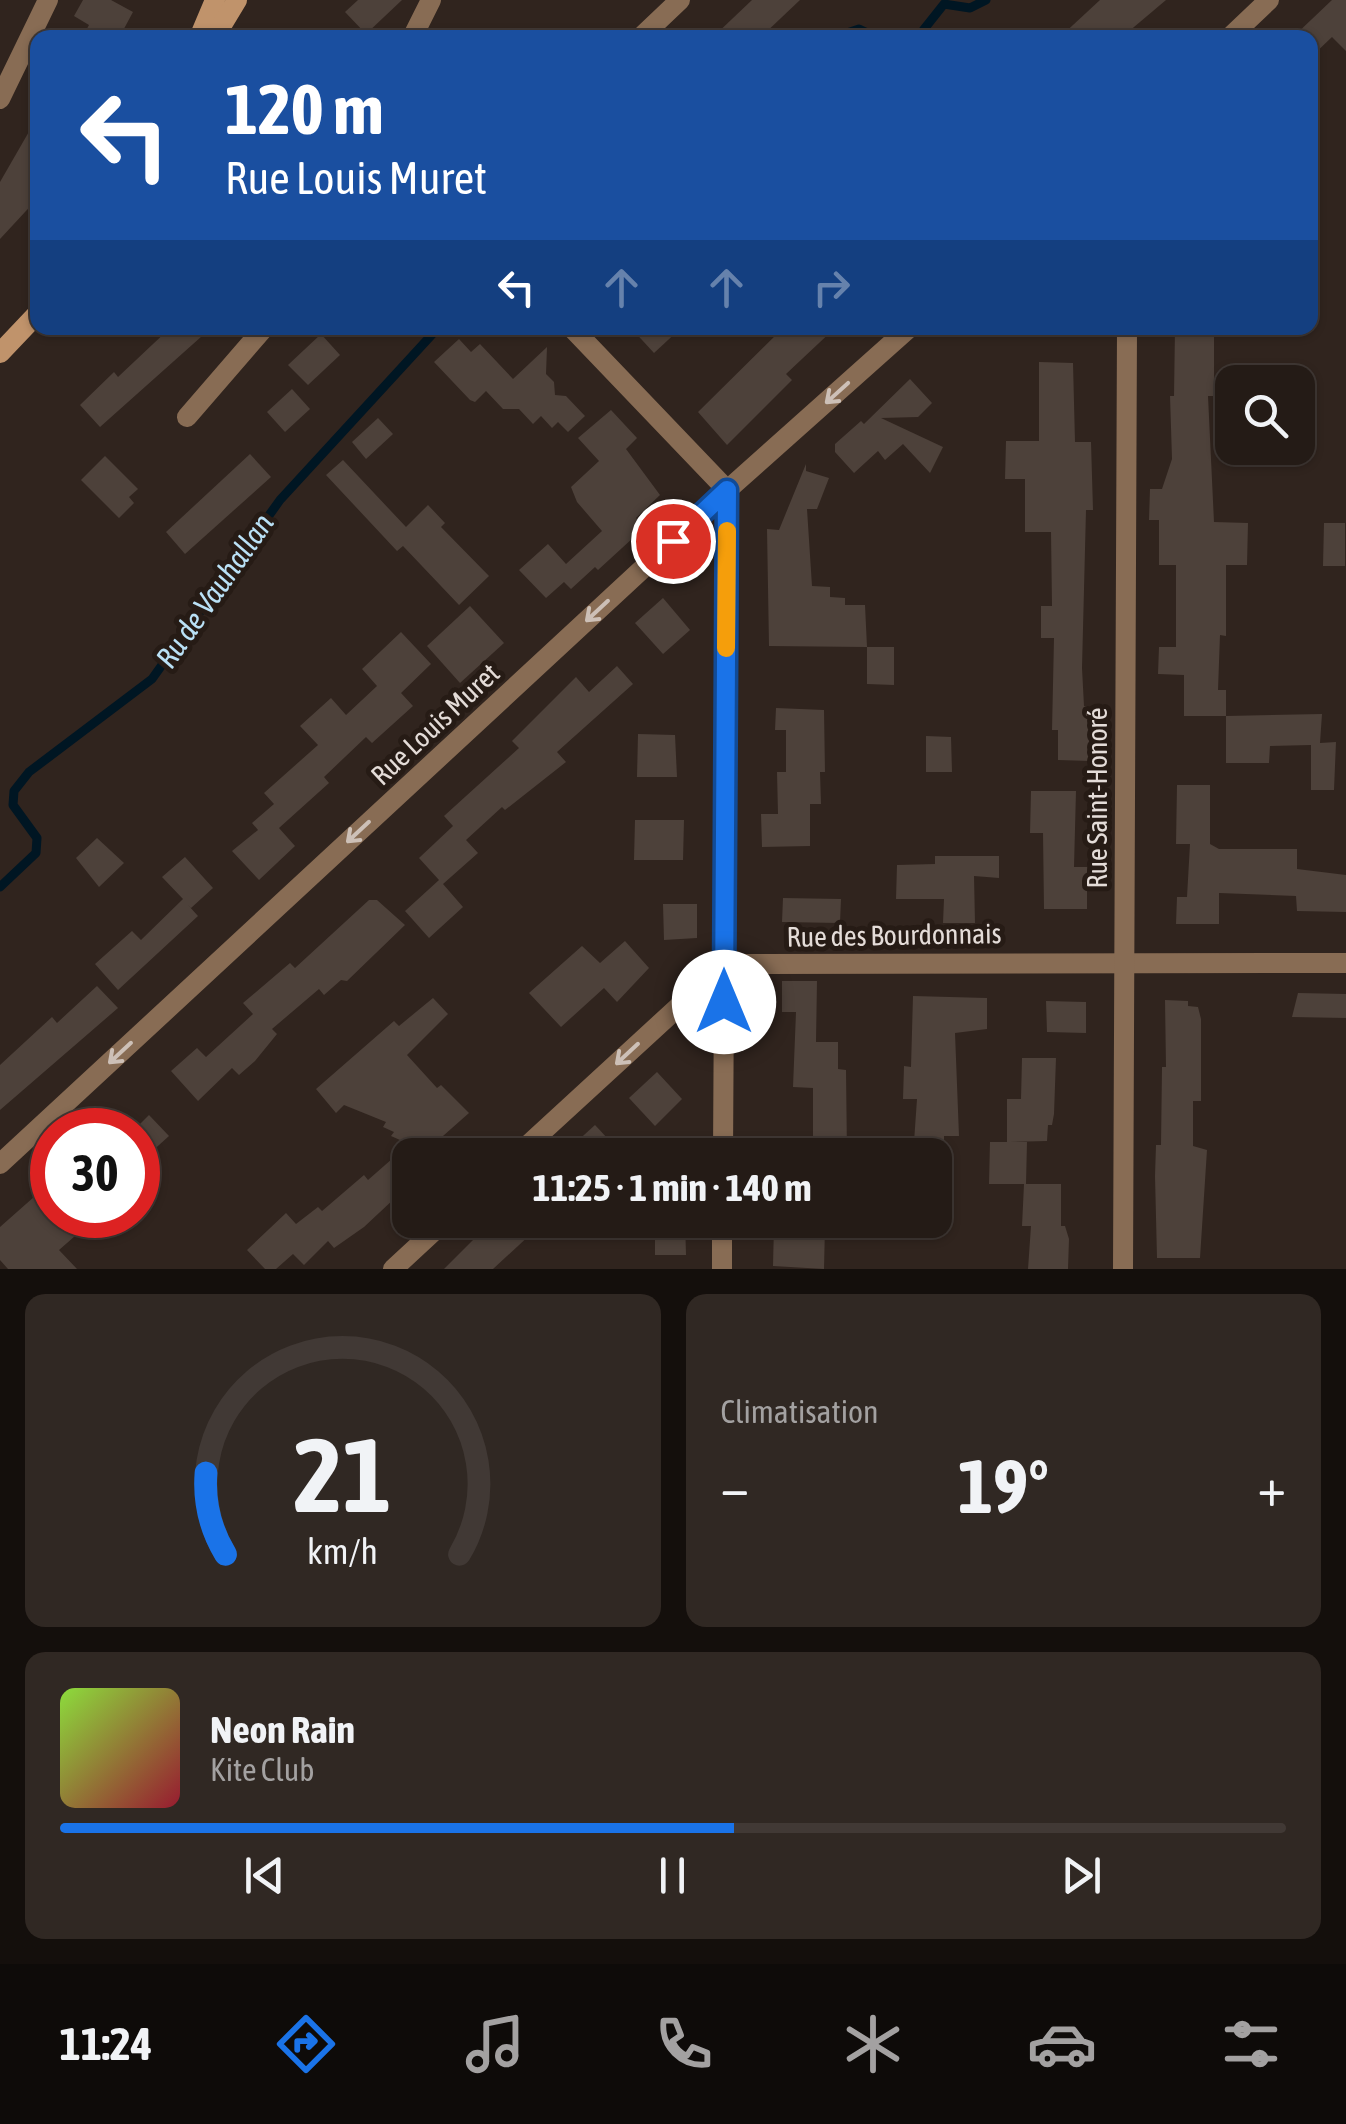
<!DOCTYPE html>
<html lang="fr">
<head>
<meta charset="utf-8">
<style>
	:root { --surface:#241b16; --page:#302823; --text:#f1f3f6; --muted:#a3a1a1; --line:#413935; --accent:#1a73e8 }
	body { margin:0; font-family:"Asap Condensed",sans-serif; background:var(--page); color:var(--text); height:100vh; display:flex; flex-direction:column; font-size:38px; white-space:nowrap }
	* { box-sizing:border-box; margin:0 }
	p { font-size:32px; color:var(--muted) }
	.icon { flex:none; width:55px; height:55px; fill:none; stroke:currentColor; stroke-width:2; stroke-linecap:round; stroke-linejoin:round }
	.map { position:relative; height:1269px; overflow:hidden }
	.panel { display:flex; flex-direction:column; gap:25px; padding:25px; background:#140f0c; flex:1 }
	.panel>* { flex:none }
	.top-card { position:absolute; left:30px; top:30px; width:1288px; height:305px; border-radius:20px; box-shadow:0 2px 8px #0004,0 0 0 2px var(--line); background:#1a4fa0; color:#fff; overflow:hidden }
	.tools { position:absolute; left:1215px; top:365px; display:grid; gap:20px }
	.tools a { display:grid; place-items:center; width:100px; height:100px; border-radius:20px; background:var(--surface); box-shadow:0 2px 8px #0004,0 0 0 2px var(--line); font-size:50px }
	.speed { position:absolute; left:30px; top:1108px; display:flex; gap:20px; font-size:50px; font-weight:700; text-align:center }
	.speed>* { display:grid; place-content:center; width:130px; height:130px; border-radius:50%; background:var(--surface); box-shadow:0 2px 8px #0004,0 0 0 2px var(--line); line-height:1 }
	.speed .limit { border:15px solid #d22; background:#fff; color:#111 }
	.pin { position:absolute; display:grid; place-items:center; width:85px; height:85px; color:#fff; margin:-42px; border:5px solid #fff; border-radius:50%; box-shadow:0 2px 10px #0007 }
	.me { position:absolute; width:110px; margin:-55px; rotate:0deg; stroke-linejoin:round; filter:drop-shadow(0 0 8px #0008) }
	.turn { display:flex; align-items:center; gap:35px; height:210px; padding:0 30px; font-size:45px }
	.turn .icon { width:130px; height:130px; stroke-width:2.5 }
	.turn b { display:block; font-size:70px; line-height:85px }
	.lanes { display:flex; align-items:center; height:95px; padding:0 30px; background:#0003; justify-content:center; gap:50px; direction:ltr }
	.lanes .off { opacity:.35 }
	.big { font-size:75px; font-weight:700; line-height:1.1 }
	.panel .widget { flex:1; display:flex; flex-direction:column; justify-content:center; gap:15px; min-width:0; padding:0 35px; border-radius:20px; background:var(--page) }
	.panel .dial { align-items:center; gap:0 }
	.dial svg { height:260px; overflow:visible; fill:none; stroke:var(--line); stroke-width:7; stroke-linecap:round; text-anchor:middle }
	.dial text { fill:var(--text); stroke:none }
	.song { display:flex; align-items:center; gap:30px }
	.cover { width:120px; height:120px; border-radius:15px; background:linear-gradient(135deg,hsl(90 70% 55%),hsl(350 70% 35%)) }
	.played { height:10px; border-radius:5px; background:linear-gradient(90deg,var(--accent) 55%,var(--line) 55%) }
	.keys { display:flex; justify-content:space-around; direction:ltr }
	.heat { display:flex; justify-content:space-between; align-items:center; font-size:55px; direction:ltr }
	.panel .tiles { flex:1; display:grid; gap:25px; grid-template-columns:1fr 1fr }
	.widget:last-child { grid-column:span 2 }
	.trip { position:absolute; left:392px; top:1138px; width:560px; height:100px; border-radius:20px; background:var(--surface); box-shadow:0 2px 8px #0004,0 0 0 2px var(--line); font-weight:700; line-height:100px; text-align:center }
	.tab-bar { display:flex; height:160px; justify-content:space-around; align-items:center; background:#0e0b09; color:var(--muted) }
	.tab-bar .icon { width:70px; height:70px }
	.tab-bar .on { color:var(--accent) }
	.tab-bar b { font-size:45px; color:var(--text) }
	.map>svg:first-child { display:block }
</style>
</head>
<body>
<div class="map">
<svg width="1346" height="1269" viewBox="0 0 1346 1269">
	<rect width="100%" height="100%" fill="#30241e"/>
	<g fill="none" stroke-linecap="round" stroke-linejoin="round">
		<g stroke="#001623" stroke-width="9">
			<path d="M832,38l27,-9 19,9"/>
			<path d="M880,38h17"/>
			<path d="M917,38l27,-34 26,4 16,-8"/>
			<path d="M0,887l36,-34 1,-15 -24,-33 1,-14 15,-19 123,-93 128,-179 158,-172"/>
		</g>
	</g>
	<g fill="#4d413a">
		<path d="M83,0h28l22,12 -14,26h-37l7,-13 -15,-9z"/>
		<path d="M358,0h44l-36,34 -21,-22z"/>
		<path d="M752,0h48l-40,38h-48z"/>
		<path d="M1100,0h66l-45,38h-62z"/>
		<path d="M1332,0h14v51l-14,-14 -22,21v-20h-18z"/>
		<path d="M38,116v82l-38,41v-57z"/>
		<path d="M170,328h41l-111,99 -20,-22 34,-33 4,5z"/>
		<path d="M631,328h50l-27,25z"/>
		<path d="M783,328h52l-49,46 6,6 -65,65 -29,-33z"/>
		<path d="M1175,328h39v68h-6l6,126 34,1 -1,42h-21v71l-6,-1 -2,55h8v26h-42v-41l-26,-1 1,-27h17v-82h-17v-45h-10l1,-31h12l10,-30 -2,-63h4z"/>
		<path d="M321,334l19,21 -32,30 -20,-20z"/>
		<path d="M459,339l12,13 9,-8 33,35 34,-32 -1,27 8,8 1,13 11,1 19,20 -17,16 -10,-10 -6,6 -11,-12 -8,8 -14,-15h-16l-17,-18 -11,11 -5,-2 -36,-38z"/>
		<path d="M1039,362l34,1 2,79h16l2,68h-7l-4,158 2,38 6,1v54l-32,-1v-30h-6l2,-92h-13v-32h11l-1,-74h-26v-53h-20l1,-38h33z"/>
		<path d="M910,379l22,24 -14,14 -37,1 62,29 -13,26 -27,-29 -18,16 -7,-9 -24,22 -19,-21v-8l26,-23 3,3z"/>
		<path d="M292,389l18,20 -25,23 -18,-20z"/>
		<path d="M611,410l26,28 -11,11 34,46 -24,23 6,7 -8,12 -36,33 -3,-3 -24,22 -7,-7 -18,16 -27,-28 29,-26 18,20 36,-33 -25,-29 -6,-15 28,-26 -21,-23z"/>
		<path d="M378,418l15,16 -27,25 -14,-17z"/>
		<path d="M250,454l21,23 -86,77 -19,-22z"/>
		<path d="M105,456l33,33 -9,8 5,6 -15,15 -38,-38z"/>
		<path d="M343,460l63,67 22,-22 17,18 -4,4 48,49 -30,29 -56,-59 -6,5 -71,-76z"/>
		<path d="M806,464v7l23,7 -12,31h-10l5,77 18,1v10l15,1v7h20l2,42 -98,-1 -2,-117 12,1z"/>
		<path d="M1324,523h21v43h-22z"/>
		<path d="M663,598l27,32 -27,24 -28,-31z"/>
		<path d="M470,606l34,37 -44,40 -33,-37z"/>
		<path d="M401,632l30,32 -30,29 12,13 -41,37 -6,-6 -42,40 5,6 -50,45 16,18 -36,34 -27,-29 26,-21 -6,-7 22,-19 -10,-11 54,-48 -18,-19 31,-28 15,17 31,-29 -15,-17z"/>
		<path d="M867,647h27v38l-27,-1z"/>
		<path d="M617,666l16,18 -76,68 9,10 -61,48 -3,-3 -36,33 12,13 -35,31 20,23 -34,31 -24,-27 34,-31 -20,-22 34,-32 -9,-10 75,-68 -7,-7 64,-64 13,15z"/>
		<path d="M776,708l48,2 1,62h-5l1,32h-11v42l-48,1 -1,-33h17l-1,-42h9v-42h-11z"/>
		<path d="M1322,714l-2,29 16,-1 -2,48h-23v-45l-41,1 -1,17h-43v-47z"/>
		<path d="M638,734l37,1 2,42h-40z"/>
		<path d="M926,736l25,1 1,35h-26z"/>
		<path d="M1177,785h33v59l9,5h78v20l49,6v37l-49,-1 -1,-15 -77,-3v31h-43l1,-27h10l3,-53h-14z"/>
		<path d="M1031,791h45l-2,76h13v42h-43l-1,-76h-13z"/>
		<path d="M635,820h49l-1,40h-49z"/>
		<path d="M97,838l27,25 -25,24 -23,-29z"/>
		<path d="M935,856h64v22l-25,-2 1,47h-32l1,-24h-48l1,-34 38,-1z"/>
		<path d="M185,857l28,31 -22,20 -3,-3 10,11 -80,74 -23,-26 37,-33 9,9 42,-41 -21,-22z"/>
		<path d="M783,898l58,1 -1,24 -58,-1z"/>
		<path d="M369,900h8l28,25 -58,56 -6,-1 -17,15 -5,-6 -47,40 5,5 -22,27 -16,14 -7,-7 -34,33 -27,-30 26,-23 9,9 47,-43 -10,-11 47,-40 5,5z"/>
		<path d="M663,904h34v34l-33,2z"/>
		<path d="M625,941l24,27 -32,34 -13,-14 -43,39 -32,-34 53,-47 18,17z"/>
		<path d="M782,981h35l-1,61h22v27l8,1 1,85h-34v-67l-20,-1 3,-75h-14z"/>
		<path d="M97,986l21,22 -118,102v-45l52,-48 5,6z"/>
		<path d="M1298,993l48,1v24l-54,-1z"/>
		<path d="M913,996l74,2v31l-32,4 4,103h-15v5l-30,1 3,-43h-14l1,-33 7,1z"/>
		<path d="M433,998l15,16 -41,41 30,33 4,-3 28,28 -43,38 -16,-7v40l-46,43 -30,21 -6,-7 -24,24 -11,-11 -17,15h-11l-18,-19 39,-37 10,11 22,-17 4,4 42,-36 4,5 41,-36 -18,-8 3,-4 -11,-5 3,-5 -42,-17 -8,8 -20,-24 78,-68 5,5z"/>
		<path d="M1165,1000l23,1v5l10,1 3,12v82h-8v45l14,4 -7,108h-43l-2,-82 1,-31h5l1,-78h4z"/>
		<path d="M1046,1001l40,1v31l-39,-1z"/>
		<path d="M1022,1058h34l-2,56 -2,11h-4l-1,16 -37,1h17l-1,42h35v42h4l4,13 -1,30h-40l3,-43h-9l2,-42h-35l1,-42h17v-43h14z"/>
		<path d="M657,1072l25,27 -27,27 -26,-28z"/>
		<path d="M149,1115l20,21 -31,28v-38z"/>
		<path d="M595,1125l28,30h-61z"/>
		<path d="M52,1181v34h19l12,14 -24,21 18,19h-69l-8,-9v-33z"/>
		<path d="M493,1220h53l-53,49h-49z"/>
		<path d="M655,1220h30l1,35h-31z"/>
		<path d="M774,1225l51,1 -1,43 -51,-3z"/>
	</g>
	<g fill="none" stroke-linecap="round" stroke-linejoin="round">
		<g stroke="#886c54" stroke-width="20">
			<path d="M412,38l19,-38"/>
			<path d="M640,38l40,-38"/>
			<path d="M1229,38l40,-38"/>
			<path d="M0,99l48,-99"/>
			<path d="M572,328l155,162 -4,665"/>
			<path d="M187,417l77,-89"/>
			<path d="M517,1155l208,-191 621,-1"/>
			<path d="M0,1164l733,-679 176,-157"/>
			<path d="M393,1269l53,-49"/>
			<path d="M722,1269v-49"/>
			<path d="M1123,1269l4,-941"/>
		</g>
		<g stroke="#c0936b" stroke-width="20">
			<path d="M199,38l16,-38"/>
			<path d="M214,38l23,-38"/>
			<path d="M0,353l38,-40"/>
		</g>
	</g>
	<defs><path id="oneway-shaft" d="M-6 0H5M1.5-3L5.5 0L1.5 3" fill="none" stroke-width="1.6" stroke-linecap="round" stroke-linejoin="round" transform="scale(2.5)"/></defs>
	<g stroke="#cdc0b7">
		<use href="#oneway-shaft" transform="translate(837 393) rotate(138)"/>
		<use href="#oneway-shaft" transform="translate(597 611) rotate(137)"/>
		<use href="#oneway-shaft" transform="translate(358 832) rotate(137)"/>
		<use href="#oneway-shaft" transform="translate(120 1053) rotate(137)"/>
		<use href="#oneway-shaft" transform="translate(627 1054) rotate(137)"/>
	</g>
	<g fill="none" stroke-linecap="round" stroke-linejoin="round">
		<defs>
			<path id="route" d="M673,541l54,-51 -3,512"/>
		</defs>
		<use href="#route" stroke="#114b97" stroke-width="25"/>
		<use href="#route" stroke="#1a73e8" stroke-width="18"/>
		<path stroke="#f59e0b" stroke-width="18" d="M726,648l1,-117"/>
	</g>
	<g text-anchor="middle" stroke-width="10" stroke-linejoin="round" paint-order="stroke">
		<g font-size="28" fill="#e4dcd8" stroke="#261b15">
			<text transform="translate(435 724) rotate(-43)" y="10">Rue Louis Muret</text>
			<text transform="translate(1097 798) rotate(-90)" y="10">Rue Saint-Honoré</text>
			<text transform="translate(894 935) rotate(-1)" y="10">Rue des Bourdonnais</text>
		</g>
		<g font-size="30" font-style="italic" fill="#bae1f6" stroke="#261b15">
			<text transform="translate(215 591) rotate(-55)" y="10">Ru de Vauhallan</text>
		</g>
	</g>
</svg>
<div class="tools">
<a><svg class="icon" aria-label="search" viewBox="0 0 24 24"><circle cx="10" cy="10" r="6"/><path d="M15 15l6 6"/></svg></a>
</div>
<div class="speed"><div class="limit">30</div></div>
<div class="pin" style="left:673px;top:541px;background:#d93025"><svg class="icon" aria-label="arrive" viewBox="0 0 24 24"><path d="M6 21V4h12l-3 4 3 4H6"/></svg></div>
<svg class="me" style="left:724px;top:1002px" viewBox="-20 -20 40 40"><circle r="19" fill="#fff"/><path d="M0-13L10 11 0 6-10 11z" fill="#1a73e8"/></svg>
<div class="trip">11:25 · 1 min · 140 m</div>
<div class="top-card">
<div class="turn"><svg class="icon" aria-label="left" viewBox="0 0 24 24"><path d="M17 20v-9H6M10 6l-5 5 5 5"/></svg><div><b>120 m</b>Rue Louis Muret</div></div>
<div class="lanes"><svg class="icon" aria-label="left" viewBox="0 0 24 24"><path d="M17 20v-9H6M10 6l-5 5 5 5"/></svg><svg class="icon off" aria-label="ahead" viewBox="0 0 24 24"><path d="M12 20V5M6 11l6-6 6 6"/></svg><svg class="icon off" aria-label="ahead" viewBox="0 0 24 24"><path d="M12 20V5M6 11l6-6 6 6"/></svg><svg class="icon off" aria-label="right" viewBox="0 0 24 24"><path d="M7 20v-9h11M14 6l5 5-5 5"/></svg></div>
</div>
</div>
<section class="panel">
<div class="tiles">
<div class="widget dial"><svg viewBox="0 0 100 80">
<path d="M14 69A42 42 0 1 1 86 69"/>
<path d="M14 69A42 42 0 0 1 8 44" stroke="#1a73e8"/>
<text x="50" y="56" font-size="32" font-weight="700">21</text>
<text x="50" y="72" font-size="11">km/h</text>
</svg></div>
<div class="widget"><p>Climatisation</p>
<div class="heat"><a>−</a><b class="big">19°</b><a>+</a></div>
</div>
<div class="widget">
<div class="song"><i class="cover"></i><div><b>Neon Rain</b><p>Kite Club</p></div></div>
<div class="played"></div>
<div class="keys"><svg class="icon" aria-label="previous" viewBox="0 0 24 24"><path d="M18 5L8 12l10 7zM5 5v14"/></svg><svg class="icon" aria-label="pause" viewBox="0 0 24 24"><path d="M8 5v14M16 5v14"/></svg><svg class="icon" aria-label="next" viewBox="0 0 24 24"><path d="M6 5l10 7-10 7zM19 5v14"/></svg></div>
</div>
</div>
</section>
<nav class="tab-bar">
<b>11:24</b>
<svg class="icon on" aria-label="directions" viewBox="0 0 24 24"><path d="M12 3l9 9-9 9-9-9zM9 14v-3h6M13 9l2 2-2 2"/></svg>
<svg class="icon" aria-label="music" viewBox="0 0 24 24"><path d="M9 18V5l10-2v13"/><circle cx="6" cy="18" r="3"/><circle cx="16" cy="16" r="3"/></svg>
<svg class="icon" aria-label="phone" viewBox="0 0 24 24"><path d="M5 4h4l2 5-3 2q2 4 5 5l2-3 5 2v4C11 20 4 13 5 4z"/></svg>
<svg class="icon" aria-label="climate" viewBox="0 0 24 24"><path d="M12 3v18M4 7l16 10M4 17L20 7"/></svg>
<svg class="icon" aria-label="car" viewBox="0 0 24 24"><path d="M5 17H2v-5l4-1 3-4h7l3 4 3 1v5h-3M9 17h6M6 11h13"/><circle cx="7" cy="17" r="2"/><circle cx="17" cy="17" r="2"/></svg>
<svg class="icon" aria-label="filters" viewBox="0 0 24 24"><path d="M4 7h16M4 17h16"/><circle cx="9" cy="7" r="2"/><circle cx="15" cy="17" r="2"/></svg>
</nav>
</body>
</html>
